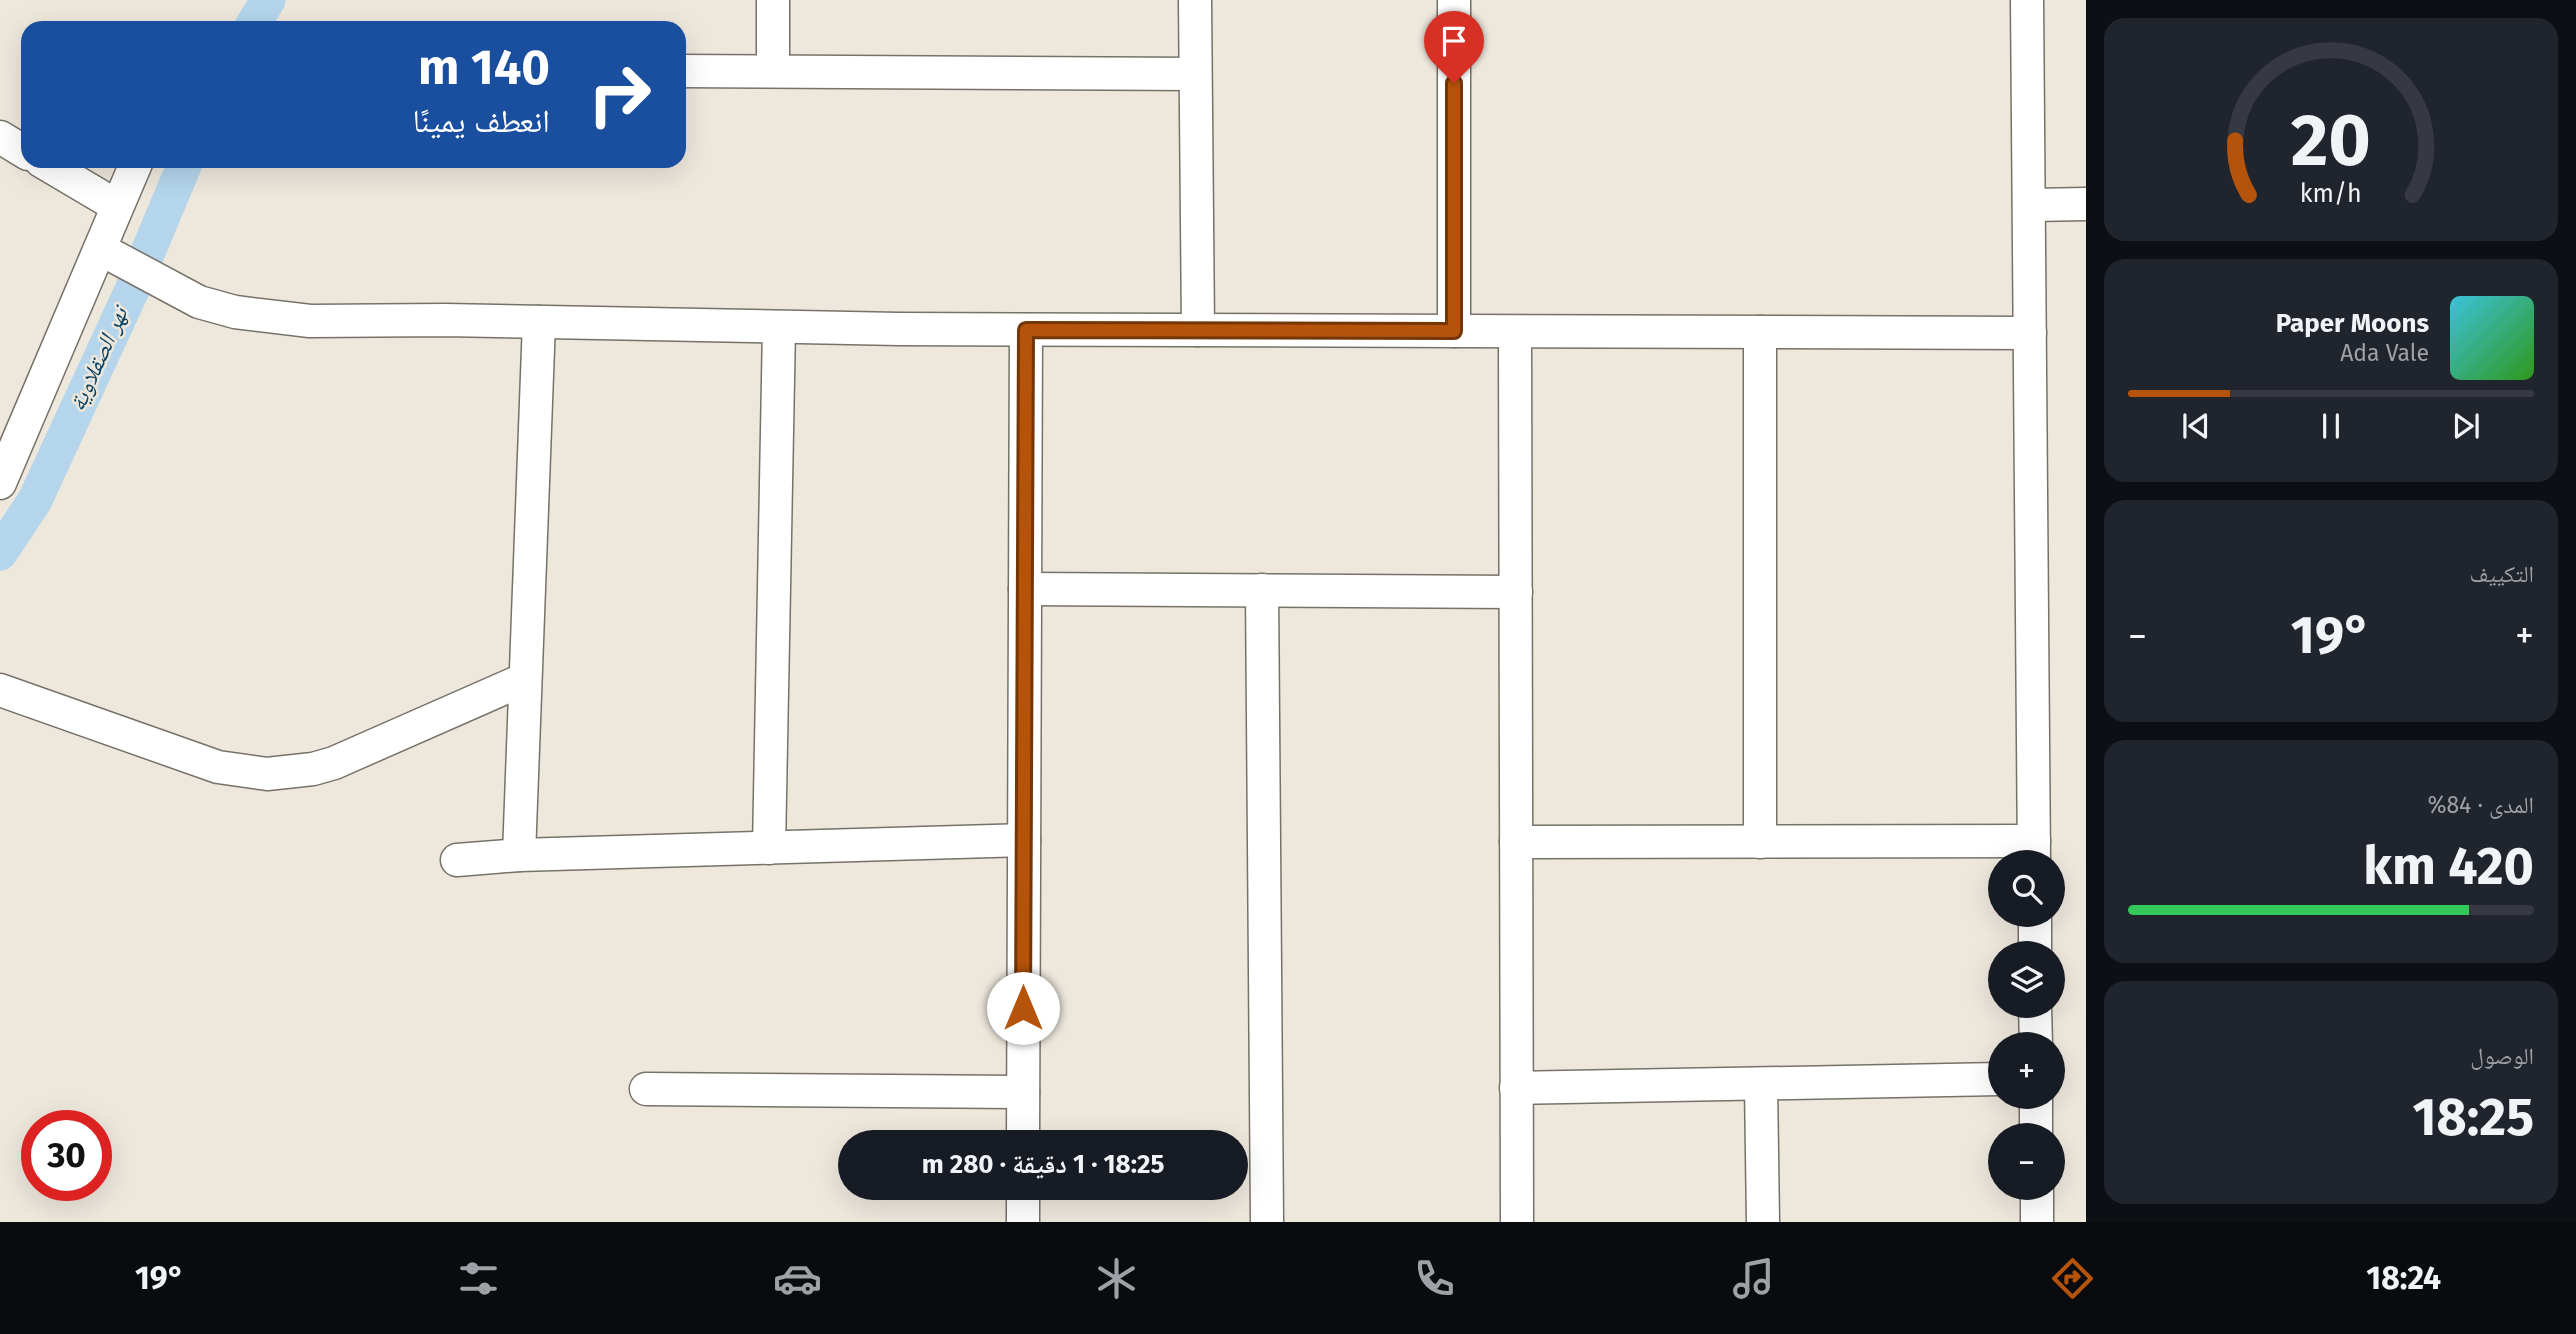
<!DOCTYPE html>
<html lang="ar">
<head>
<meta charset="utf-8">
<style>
	:root { --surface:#171b24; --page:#20242c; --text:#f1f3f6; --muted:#9ea1a6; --line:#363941; --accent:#b45309 }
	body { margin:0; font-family:"Fira Sans","Noto Naskh Arabic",sans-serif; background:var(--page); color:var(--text); direction:rtl; height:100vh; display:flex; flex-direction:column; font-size:26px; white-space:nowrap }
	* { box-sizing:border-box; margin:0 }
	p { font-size:23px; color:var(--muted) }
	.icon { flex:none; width:38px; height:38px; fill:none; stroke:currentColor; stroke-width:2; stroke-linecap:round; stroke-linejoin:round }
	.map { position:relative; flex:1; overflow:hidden; direction:ltr }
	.sheet { display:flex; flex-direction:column; gap:18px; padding:18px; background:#0d0f14; width:490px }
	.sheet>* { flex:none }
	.top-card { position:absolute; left:21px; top:21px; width:665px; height:147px; border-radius:21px; box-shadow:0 7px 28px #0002; direction:rtl; background:#1a4fa0; color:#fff; overflow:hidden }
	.tools { position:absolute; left:1988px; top:850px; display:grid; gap:14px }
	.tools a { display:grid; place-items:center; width:77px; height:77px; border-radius:50%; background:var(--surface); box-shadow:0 7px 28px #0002; font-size:35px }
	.speed { position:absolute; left:21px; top:1110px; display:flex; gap:14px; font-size:35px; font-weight:700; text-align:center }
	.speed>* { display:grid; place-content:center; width:91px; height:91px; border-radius:50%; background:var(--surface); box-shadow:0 7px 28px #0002; line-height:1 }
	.speed .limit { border:10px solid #d22; background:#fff; color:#111 }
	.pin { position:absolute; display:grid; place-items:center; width:60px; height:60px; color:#fff; margin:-72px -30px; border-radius:50% 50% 50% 0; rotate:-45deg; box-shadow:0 0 7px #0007 }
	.pin .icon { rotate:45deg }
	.me { position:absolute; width:77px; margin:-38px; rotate:0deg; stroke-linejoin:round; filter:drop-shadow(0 0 5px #0008) }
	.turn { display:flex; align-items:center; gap:24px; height:147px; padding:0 21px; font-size:32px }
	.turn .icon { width:91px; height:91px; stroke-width:2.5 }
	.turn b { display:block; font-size:49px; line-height:60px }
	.big { font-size:52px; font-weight:700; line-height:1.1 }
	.sheet .card { flex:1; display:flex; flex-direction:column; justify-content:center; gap:10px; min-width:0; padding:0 24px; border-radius:21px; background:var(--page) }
	.sheet .dial { align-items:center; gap:0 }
	.dial svg { height:182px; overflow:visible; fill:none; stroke:var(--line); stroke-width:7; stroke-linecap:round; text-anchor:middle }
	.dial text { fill:var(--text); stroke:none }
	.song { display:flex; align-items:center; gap:21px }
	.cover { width:84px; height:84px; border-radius:10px; background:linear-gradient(135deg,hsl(190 70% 55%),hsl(110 70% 35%)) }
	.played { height:7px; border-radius:4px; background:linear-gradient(90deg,var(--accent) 25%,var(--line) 25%) }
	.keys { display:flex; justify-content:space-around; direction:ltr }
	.heat { display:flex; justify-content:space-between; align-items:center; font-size:38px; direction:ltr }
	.charge { height:10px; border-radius:5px; background:linear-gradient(90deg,#34c759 84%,var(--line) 0) }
	.trip { position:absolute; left:838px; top:1130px; width:410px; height:70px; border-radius:35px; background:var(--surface); box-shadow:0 7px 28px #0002; font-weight:700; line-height:70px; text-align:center; direction:rtl }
	.tabs { display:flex; height:112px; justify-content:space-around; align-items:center; background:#090b0e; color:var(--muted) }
	.tabs .icon { width:49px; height:49px }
	.tabs .selected { color:var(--accent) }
	.tabs b { font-size:32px; color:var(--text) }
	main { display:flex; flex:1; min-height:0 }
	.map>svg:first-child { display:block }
</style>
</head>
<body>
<main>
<section class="sheet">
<div class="card dial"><svg viewBox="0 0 100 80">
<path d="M14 69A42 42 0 1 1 86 69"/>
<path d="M14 69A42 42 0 0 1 8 45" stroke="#b45309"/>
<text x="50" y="56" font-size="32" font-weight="700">20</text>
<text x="50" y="72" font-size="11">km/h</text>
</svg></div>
<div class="card">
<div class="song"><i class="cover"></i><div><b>Paper Moons</b><p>Ada Vale</p></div></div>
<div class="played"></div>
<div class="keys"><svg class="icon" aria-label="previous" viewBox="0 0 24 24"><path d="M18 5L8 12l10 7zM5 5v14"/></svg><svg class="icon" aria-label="pause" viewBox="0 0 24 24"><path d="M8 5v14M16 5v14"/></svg><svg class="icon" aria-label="next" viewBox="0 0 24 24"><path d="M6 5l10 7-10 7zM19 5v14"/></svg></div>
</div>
<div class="card"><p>التكييف</p>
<div class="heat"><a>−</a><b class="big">19°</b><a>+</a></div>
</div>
<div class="card"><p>المدى · 84%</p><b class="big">420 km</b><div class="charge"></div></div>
<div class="card"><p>الوصول</p><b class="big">18:25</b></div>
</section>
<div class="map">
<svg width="2086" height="1222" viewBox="0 0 2086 1222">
	<rect width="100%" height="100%" fill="#ede7dc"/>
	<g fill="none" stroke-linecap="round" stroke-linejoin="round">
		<g stroke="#b4d5ec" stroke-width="35">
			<path d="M251,28l17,-28"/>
			<path d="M0,553l35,-53 97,-210 54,-129"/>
		</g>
		<defs>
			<g id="street">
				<path d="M773,0v71"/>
				<path d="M1195,0l3,330"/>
				<path d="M2027,0l7,863"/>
				<path d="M679,71l516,3"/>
				<path d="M0,137l28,17"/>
				<path d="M41,161l76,45"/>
				<path d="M2029,205l57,-1"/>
				<path d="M100,249l99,53 36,10 75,9 135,-1 454,9 1131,4"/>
				<path d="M1454,331v-331"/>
				<path d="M1515,332l2,890"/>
				<path d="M1760,332v510"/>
				<path d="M0,483l137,-322"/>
				<path d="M1025,589l491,3"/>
				<path d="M1262,590l5,632"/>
				<path d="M0,690l218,77 49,7 46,-5 21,-6 191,-84"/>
				<path d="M1516,842l518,-1"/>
				<path d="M769,848l10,-521"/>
				<path d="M519,855l20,-533"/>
				<path d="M457,860l62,-5 505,-15"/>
				<path d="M2035,915v39"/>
				<path d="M2035,1006l1,39"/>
				<path d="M1761,1084l2,138"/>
				<path d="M1516,1088l484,-9"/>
				<path d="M646,1089l377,3"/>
				<path d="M2036,1097v39"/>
				<path d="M1023,1143l3,-813"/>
				<path d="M1023,1188v34"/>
				<path d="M2037,1188v34"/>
			</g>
		</defs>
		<use href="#street" stroke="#767268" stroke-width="35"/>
		<use href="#street" stroke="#fff" stroke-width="32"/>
	</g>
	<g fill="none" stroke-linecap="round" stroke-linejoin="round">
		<defs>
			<path id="route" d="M1023,1008l3,-678 428,1v-248"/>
		</defs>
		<use href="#route" stroke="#753606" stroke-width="18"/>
		<use href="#route" stroke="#b45309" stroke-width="12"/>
	</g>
	<g text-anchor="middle" stroke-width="5" stroke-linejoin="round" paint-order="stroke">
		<g font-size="23" font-style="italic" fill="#0c4464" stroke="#ede7dc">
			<text transform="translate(98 359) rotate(-66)" y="8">نهر الصقلاوية</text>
		</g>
	</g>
</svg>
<div class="tools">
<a><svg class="icon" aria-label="search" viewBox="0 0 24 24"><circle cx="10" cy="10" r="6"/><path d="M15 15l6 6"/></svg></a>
<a><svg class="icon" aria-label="layers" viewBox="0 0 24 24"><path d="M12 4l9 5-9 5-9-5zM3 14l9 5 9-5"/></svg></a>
<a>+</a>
<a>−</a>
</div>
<div class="speed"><div class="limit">30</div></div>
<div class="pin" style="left:1454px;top:83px;background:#d93025"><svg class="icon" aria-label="arrive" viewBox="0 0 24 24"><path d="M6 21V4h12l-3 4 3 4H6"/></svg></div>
<svg class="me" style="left:1023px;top:1008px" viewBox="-20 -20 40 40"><circle r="19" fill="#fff"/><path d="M0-13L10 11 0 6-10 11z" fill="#b45309"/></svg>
<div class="trip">18:25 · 1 دقيقة · 280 m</div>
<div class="top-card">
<div class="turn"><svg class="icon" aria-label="right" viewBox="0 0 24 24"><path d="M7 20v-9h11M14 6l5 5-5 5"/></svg><div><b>140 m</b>انعطف يمينًا</div></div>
</div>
</div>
</main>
<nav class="tabs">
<b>18:24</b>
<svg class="icon selected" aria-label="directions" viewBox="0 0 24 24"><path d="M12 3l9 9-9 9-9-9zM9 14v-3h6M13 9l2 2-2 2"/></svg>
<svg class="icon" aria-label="music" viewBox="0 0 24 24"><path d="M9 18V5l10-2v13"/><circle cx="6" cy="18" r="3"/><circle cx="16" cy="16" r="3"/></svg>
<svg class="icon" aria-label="phone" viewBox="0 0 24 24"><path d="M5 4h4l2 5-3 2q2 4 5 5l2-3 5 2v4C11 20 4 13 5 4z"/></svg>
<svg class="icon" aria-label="climate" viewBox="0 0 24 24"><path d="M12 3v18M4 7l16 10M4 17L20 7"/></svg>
<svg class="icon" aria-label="car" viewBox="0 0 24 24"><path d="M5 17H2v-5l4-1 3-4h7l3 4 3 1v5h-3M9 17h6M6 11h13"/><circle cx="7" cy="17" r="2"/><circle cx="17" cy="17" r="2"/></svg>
<svg class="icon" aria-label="filters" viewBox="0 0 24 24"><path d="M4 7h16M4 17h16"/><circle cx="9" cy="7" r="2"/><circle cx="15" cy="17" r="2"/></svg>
<b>19°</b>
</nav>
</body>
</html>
